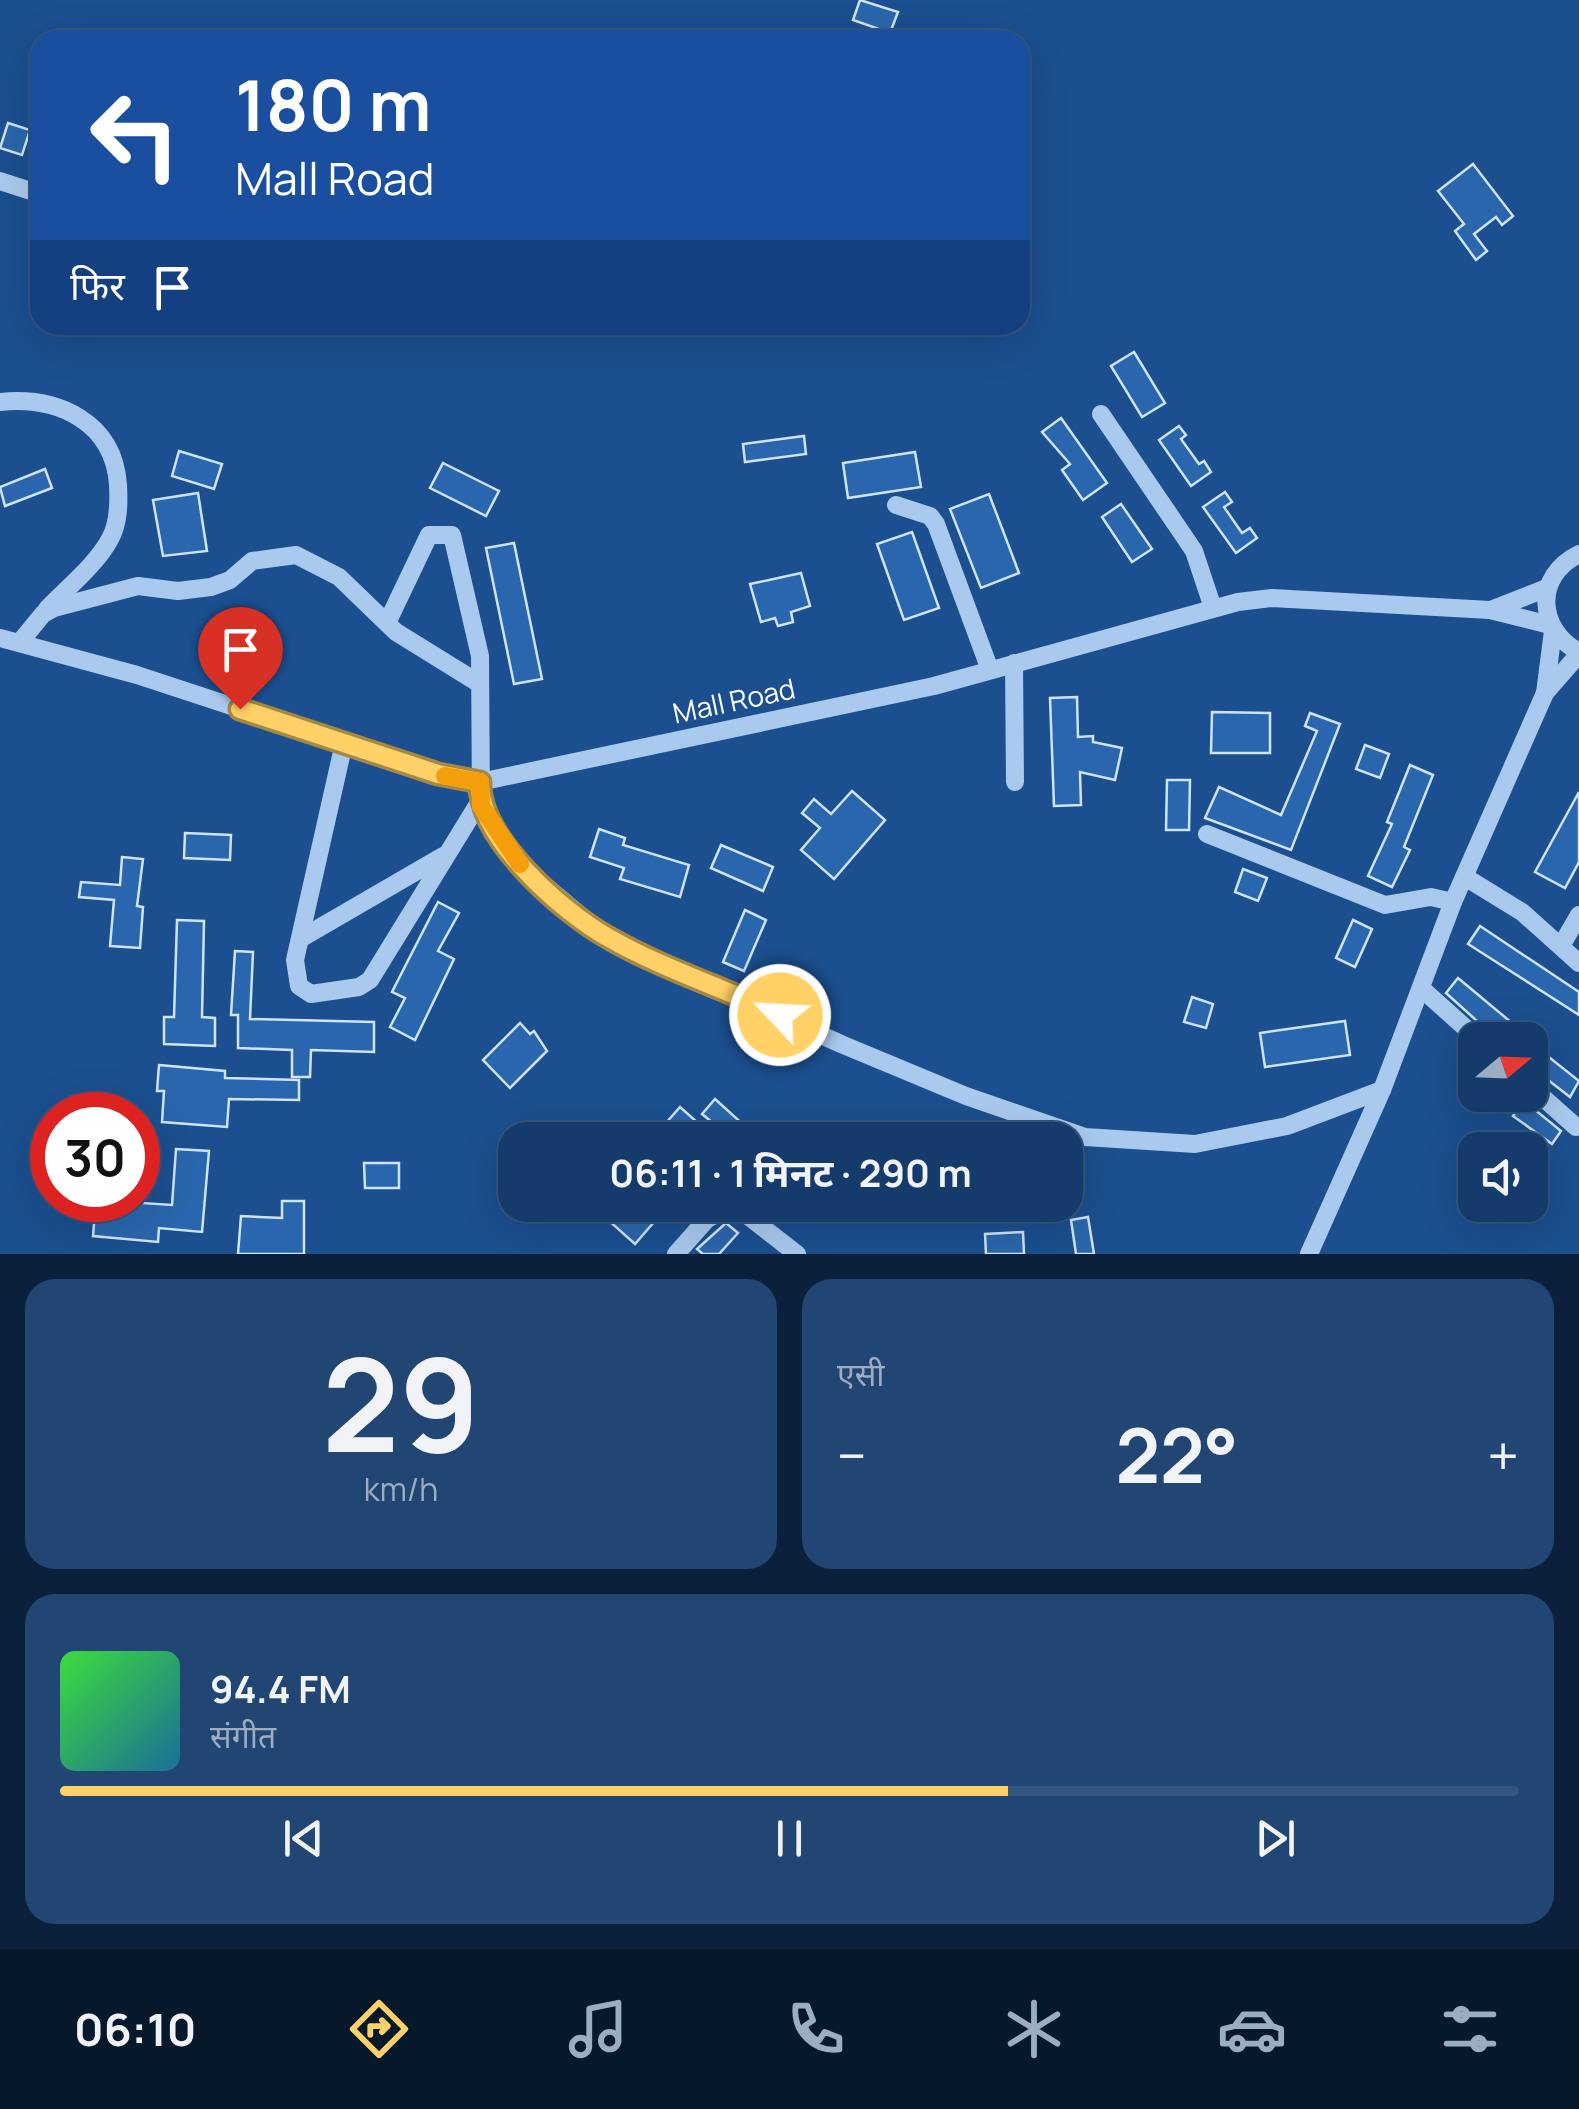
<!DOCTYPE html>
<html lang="hi">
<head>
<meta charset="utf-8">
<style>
	:root { --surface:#143b6b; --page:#214673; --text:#f1f3f6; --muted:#9dadc1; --line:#33557e; --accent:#ffd166 }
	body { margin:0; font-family:Manrope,"Noto Sans Devanagari",sans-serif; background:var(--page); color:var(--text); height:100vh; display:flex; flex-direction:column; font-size:38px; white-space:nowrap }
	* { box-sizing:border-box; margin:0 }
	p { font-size:32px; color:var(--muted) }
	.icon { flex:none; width:55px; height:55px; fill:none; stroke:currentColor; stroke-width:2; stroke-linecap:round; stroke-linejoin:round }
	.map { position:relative; height:1254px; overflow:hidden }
	.sheet { display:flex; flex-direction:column; gap:25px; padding:25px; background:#0b203b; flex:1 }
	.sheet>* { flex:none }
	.banner { position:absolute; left:30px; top:30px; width:1000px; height:305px; border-radius:30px; box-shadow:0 10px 40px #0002,0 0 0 2px var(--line); background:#1a4fa0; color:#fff; overflow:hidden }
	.needle { width:65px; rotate:71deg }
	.controls { position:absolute; left:1458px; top:1022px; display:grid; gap:20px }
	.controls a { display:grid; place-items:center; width:90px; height:90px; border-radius:20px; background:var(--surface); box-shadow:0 10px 40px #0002,0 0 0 2px var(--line); font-size:50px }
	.speed { position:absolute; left:30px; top:1092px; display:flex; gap:20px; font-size:50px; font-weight:700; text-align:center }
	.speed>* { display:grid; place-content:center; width:130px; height:130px; border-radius:50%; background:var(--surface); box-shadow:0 10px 40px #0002,0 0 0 2px var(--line); line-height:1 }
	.speed .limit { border:15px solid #d22; background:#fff; color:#111 }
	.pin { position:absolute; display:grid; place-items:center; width:85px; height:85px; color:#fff; margin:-102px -42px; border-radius:50% 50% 50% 0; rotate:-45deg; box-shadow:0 0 10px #0007 }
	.pin .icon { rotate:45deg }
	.me { position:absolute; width:110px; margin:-55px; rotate:295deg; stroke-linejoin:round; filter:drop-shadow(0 0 8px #0008) }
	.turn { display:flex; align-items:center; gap:35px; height:210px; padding:0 40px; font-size:45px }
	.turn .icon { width:130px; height:130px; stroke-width:2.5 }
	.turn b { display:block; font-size:70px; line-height:85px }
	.then { display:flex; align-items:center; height:95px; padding:0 40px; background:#0003; gap:20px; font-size:38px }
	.big { font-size:75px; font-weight:700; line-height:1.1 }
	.sheet .widget { flex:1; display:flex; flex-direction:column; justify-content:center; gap:15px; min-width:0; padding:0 35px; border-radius:30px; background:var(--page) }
	.sheet .dial { align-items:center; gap:0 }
	.dial b { font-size:130px; line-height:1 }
	.song { display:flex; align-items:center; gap:30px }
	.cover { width:120px; height:120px; border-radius:15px; background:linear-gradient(135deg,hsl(120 70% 55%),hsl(200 70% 35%)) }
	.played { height:10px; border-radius:5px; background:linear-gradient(90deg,var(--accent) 65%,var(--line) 65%) }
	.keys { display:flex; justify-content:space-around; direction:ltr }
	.heat { display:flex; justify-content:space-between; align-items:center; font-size:55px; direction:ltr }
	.sheet .tiles { flex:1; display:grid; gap:25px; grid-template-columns:1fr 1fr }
	.widget:last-child { grid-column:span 2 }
	.trip { position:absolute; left:498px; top:1122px; width:585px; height:100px; border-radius:30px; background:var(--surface); box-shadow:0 10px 40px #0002,0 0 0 2px var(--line); font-weight:700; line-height:100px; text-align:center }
	.dock { display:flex; height:160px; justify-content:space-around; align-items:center; background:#08182b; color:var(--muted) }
	.dock .icon { width:70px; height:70px }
	.dock .on { color:var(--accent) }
	.dock b { font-size:45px; color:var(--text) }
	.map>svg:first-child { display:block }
</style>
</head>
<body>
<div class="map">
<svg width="1579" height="1254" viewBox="0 0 1579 1254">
	<rect width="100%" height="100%" fill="#1b4f8f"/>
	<g fill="#2a66ad" stroke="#cfe3fa" stroke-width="2.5">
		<path d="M860,0l38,12 -8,21 -37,-13z"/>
		<path d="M8,123l22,7 -8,25 -22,-7z"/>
		<path d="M1473,164l40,52 -11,9 -6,-8 -22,17 13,17 -11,9 -21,-29 9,-7 -26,-33z"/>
		<path d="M1134,352l31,51 -23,14 -31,-51z"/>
		<path d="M1061,418l46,65 -24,17 -21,-30 8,-6 -28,-32z"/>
		<path d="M1179,426l7,9 -5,4 18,25 5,-3 7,11 -20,14 -32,-46z"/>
		<path d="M804,436l2,18 -61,8 -2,-18z"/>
		<path d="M179,451l43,13 -8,25 -42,-13z"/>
		<path d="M915,452l6,35 -73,11 -5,-35z"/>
		<path d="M443,463l56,28 -13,25 -56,-28z"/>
		<path d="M45,469l7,19 -47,18 -5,-19z"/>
		<path d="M1225,492l7,10 -8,5 18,26 8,-5 7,10 -21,15 -33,-46z"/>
		<path d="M198,493l9,58 -44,5 -10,-56z"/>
		<path d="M989,494l30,79 -38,15 -31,-79z"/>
		<path d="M1121,504l31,45 -20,13 -30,-45z"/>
		<path d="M912,532l27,76 -35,12 -27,-76z"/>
		<path d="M514,543l28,136 -28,5 -28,-136z"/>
		<path d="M801,573l9,33 -19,6 2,10 -15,4 -3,-8 -14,4 -11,-38z"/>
		<path d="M1077,697l1,40 15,-1v6l29,6 -7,32 -35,-8 1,33 -27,1 -4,-108z"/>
		<path d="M1212,712l58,1v40h-59z"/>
		<path d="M1310,713l30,11 -49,126 -86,-32 14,-31 62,28 36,-84 -12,-5z"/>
		<path d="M1365,745l24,9 -9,24 -24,-9z"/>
		<path d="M1410,765l23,10 -29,72 6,3 -18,37 -24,-11 24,-52 -5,-2z"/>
		<path d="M1167,780h23l-1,50h-23z"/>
		<path d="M852,791l33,29 -51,59 -33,-29 19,-22 -18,-15 12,-14 17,15z"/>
		<path d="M1579,792v70l-14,26 -30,-16z"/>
		<path d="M599,829l26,9 -2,7 66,20 -9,32 -60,-18 4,-11 -34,-11z"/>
		<path d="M185,833l46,2 -1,25 -46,-2z"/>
		<path d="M721,845l52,22 -10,24 -52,-23z"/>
		<path d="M122,857l21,2 -6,47 6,1 -3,41 -30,-2 4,-46 -35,-3 2,-15 39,3z"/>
		<path d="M1243,869l24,9 -9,23 -23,-9z"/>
		<path d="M438,902l21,11 -21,38 16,8 -39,81 -25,-13 15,-29 -13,-6z"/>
		<path d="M745,910l21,10 -22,51 -21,-9z"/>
		<path d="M177,920l27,1 -2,96 13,1v28l-51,-2v-27h10z"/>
		<path d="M1353,920l19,9 -17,38 -19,-9z"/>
		<path d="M1480,926l99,66v23l-111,-71z"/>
		<path d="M235,951l18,1 -3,67 124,3v30l-63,-2 -1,27h-18v-27l-54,-2v-33h-7z"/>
		<path d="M1458,978l54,45 20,17h-34l-52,-47z"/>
		<path d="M1192,997l21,7 -7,24 -22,-6z"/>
		<path d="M1345,1021l5,34 -85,12 -5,-34z"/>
		<path d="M520,1023l10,11 4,-3 13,20 -37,37 -27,-28z"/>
		<path d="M1530,1042l49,39 -9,16 -40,-31z"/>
		<path d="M159,1065l66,6v7l74,2v20l-70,-1 -2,28 -65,-5 2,-31h-7z"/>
		<path d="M715,1099l31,28 -12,13 -32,-26z"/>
		<path d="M1524,1101l37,30 -9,13 -39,-28z"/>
		<path d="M680,1107l17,15 -16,18h-30z"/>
		<path d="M176,1149l33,2 -7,81 -43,-4 -1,14 -65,-6 3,-36 76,5z"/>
		<path d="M364,1163h35v25h-34z"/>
		<path d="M282,1201h22v53h-66l3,-38 41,2z"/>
		<path d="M621,1205h28l11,10 -25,29 -27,-24z"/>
		<path d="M1088,1217l6,37h-18l-5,-34z"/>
		<path d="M726,1223l12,10 -19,21h-16l-6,-5z"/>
		<path d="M1023,1232l1,22h-38l-1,-20z"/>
	</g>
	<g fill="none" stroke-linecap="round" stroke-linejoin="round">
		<g stroke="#a9c9ee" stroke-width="18">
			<path d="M0,181l40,13"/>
			<path d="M0,402c58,-6 114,20 118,83 1,18 1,38 -8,54 -14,26 -42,48 -63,70"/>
			<path d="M1101,414l93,137 19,57"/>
			<path d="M896,505l34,11 6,8 54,146"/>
			<path d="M1579,554c-45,22 -42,75 0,98"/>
			<path d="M1491,610l56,-22"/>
			<path d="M387,623l42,-88h23l28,121 1,150 43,62 82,69 235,107 125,52 119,41 110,7 92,-18 95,-36"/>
			<path d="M0,638l137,37 301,99 42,8 454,-96 304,-84 34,-4 218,12 60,15"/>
			<path d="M20,642l23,-28 11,-6 84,-22 40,5 33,-4 19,-7 22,-19 44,-6 43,22 57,55 84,52"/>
			<path d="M1014,663l1,119"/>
			<path d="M1545,693l34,-39"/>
			<path d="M344,743l-49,217 4,26 12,8 48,-7 11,-7 110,-179"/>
			<path d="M1207,834l178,71 46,-8 22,5"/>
			<path d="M1465,877l57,35 57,51"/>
			<path d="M300,939l143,-83"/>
			<path d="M1561,946l18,-31"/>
			<path d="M1422,989l57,51"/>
			<path d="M1530,1086l46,41"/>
			<path d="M676,1254l31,-35 20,-11 21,8 49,38"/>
			<path d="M1309,1254l73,-164 71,-188 92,-209 8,-62"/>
		</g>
	</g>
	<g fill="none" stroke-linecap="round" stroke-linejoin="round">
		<defs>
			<path id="route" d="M240,709l198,65 42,8c-3,56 84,131 129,156 54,31 115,50 171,77"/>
		</defs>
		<use href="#route" stroke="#a68842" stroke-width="25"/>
		<use href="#route" stroke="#ffd166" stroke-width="18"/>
		<path stroke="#f59e0b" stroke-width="18" d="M445,776l35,6 1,24 39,58"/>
	</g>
	<g text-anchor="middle" stroke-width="10" stroke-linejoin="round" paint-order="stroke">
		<g font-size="28" fill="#fff" stroke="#1b4f8f">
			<text transform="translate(734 701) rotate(-12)" y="10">Mall Road</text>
		</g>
	</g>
</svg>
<div class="controls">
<a><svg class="needle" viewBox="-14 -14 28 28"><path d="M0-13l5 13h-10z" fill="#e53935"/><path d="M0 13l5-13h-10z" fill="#9dadc1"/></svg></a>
<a><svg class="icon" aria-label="sound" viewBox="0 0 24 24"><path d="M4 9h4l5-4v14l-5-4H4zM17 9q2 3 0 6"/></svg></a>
</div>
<div class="speed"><div class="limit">30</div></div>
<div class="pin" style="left:240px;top:709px;background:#d93025"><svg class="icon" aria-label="arrive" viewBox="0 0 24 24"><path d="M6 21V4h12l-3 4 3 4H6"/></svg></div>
<svg class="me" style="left:780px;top:1015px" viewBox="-20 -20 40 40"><circle r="17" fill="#ffd166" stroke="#fff" stroke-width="3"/><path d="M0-11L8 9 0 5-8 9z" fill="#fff"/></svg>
<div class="trip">06:11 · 1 मिनट · 290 m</div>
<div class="banner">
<div class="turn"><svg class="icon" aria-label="left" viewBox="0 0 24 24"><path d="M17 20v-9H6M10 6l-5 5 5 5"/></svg><div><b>180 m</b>Mall Road</div></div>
<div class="then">फिर<svg class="icon" aria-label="arrive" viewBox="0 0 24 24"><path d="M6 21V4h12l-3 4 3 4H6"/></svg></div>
</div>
</div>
<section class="sheet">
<div class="tiles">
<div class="widget dial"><b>29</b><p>km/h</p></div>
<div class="widget"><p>एसी</p>
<div class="heat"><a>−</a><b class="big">22°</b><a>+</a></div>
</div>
<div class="widget">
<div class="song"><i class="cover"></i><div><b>94.4 FM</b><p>संगीत</p></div></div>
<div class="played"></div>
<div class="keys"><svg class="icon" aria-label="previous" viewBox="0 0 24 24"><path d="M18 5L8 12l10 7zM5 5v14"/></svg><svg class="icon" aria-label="pause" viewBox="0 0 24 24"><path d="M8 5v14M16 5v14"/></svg><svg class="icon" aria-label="next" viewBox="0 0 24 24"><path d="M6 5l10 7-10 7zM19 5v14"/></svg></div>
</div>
</div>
</section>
<nav class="dock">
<b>06:10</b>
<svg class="icon on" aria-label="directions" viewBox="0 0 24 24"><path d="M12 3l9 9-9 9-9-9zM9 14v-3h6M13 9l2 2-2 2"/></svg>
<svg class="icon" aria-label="music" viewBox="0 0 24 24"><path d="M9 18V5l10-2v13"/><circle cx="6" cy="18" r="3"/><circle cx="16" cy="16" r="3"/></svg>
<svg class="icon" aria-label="phone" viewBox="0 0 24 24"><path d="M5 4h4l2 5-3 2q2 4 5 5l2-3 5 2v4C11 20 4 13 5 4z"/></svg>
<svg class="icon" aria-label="climate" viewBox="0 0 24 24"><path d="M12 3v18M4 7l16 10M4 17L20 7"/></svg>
<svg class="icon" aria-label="car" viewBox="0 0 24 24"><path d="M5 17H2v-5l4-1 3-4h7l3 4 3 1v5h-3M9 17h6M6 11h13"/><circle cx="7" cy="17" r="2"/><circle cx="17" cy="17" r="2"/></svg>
<svg class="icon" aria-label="filters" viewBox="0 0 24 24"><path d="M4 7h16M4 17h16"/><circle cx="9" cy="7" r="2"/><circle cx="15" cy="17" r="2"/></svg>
</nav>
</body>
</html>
